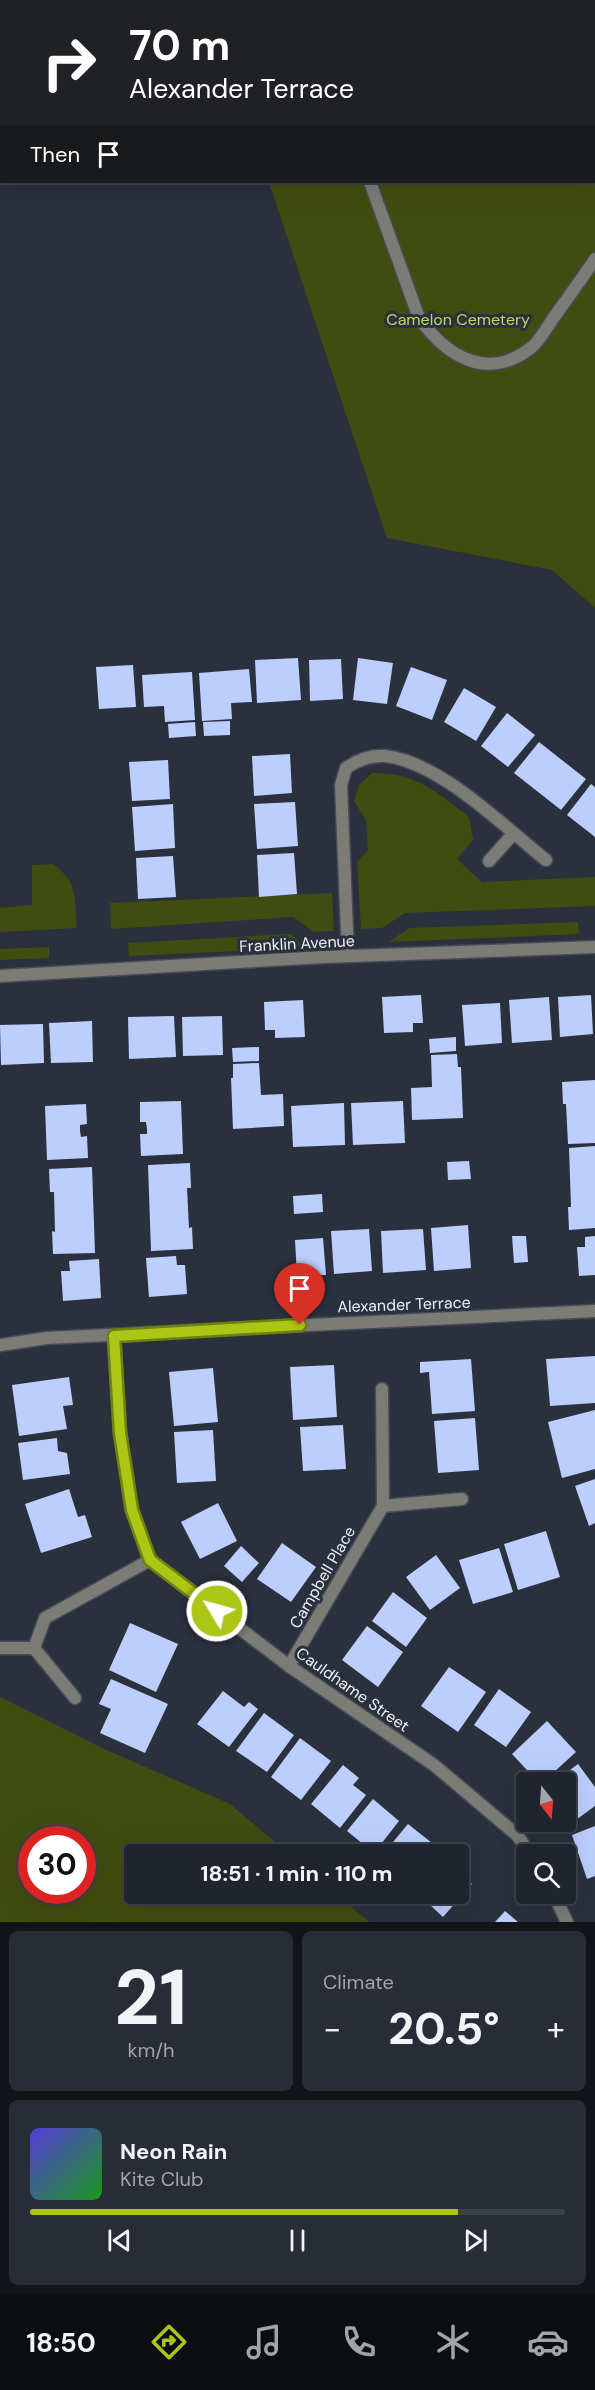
<!DOCTYPE html>
<html lang="en">
<head>
<meta charset="utf-8">
<style>
	:root { --surface:#20242e; --page:#282c36; --text:#f1f3f6; --muted:#a2a4aa; --line:#3d414a; --accent:#abc615 }
	body { margin:0; font-family:"DM Sans",sans-serif; background:var(--page); color:var(--text); height:100vh; display:flex; flex-direction:column; font-size:22px; white-space:nowrap }
	* { box-sizing:border-box; margin:0 }
	p { font-size:20px; color:var(--muted) }
	.icon { flex:none; width:33px; height:33px; fill:none; stroke:currentColor; stroke-width:2; stroke-linecap:round; stroke-linejoin:round }
	.map { position:relative; height:1922px; overflow:hidden }
	.sheet { display:flex; flex-direction:column; gap:9px; padding:9px; background:#121419; flex:1 }
	.sheet>* { flex:none }
	.top-card { position:absolute; left:0px; top:0px; width:596px; height:183px; box-shadow:0 6px 24px #0002,0 0 0 2px var(--line); background:#202124; color:#fff; overflow:hidden }
	.needle { width:39px; rotate:163deg }
	.buttons { position:absolute; left:516px; top:1772px; display:grid; gap:12px }
	.buttons a { display:grid; place-items:center; width:60px; height:60px; border-radius:6px; background:var(--surface); box-shadow:0 6px 24px #0002,0 0 0 2px var(--line); font-size:30px }
	.speed { position:absolute; left:18px; top:1826px; display:flex; gap:12px; font-size:30px; font-weight:700; text-align:center }
	.speed>* { display:grid; place-content:center; width:78px; height:78px; border-radius:50%; background:var(--surface); box-shadow:0 6px 24px #0002,0 0 0 2px var(--line); line-height:1 }
	.speed .limit { border:9px solid #d22; background:#fff; color:#111 }
	.pin { position:absolute; display:grid; place-items:center; width:51px; height:51px; color:#fff; margin:-62px -26px; border-radius:50% 50% 50% 0; rotate:-45deg; box-shadow:0 0 6px #0007 }
	.pin .icon { rotate:45deg }
	.me { position:absolute; width:66px; margin:-33px; rotate:307deg; stroke-linejoin:round; filter:drop-shadow(0 0 4px #0008) }
	.turn { display:flex; align-items:center; gap:21px; height:126px; padding:0 30px; font-size:27px }
	.turn .icon { width:78px; height:78px; stroke-width:2.5 }
	.turn b { display:block; font-size:42px; line-height:51px }
	.then { display:flex; align-items:center; height:57px; padding:0 30px; background:#0003; gap:12px; font-size:22px }
	.big { font-size:45px; font-weight:700; line-height:1.1 }
	.sheet .widget { flex:1; display:flex; flex-direction:column; justify-content:center; gap:9px; min-width:0; padding:0 21px; border-radius:9px; background:var(--page) }
	.sheet .dial { align-items:center; gap:0 }
	.dial b { font-size:78px; line-height:1 }
	.song { display:flex; align-items:center; gap:18px }
	.cover { width:72px; height:72px; border-radius:9px; background:linear-gradient(135deg,hsl(250 70% 55%),hsl(120 70% 35%)) }
	.played { height:6px; border-radius:3px; background:linear-gradient(90deg,var(--accent) 80%,var(--line) 80%) }
	.keys { display:flex; justify-content:space-around; direction:ltr }
	.heat { display:flex; justify-content:space-between; align-items:center; font-size:33px; direction:ltr }
	.sheet .tiles { flex:1; display:grid; gap:9px; grid-template-columns:1fr 1fr }
	.widget:last-child { grid-column:span 2 }
	.trip { position:absolute; left:124px; top:1844px; width:345px; height:60px; border-radius:6px; background:var(--surface); box-shadow:0 6px 24px #0002,0 0 0 2px var(--line); font-weight:700; line-height:60px; text-align:center }
	.tab-bar { display:flex; height:96px; justify-content:space-around; align-items:center; background:#0d0e12; color:var(--muted) }
	.tab-bar .icon { width:42px; height:42px }
	.tab-bar .active { color:var(--accent) }
	.tab-bar b { font-size:27px; color:var(--text) }
	.map>svg:first-child { display:block }
</style>
</head>
<body>
<div class="map">
<svg width="595" height="1922" viewBox="0 0 595 1922">
	<rect width="100%" height="100%" fill="#2b303d"/>
	<g fill="#414c10" fill-rule="evenodd">
		<path d="M209,0h386v608l-43,-38 -165,-32 -118,-356h325v-180z"/>
		<path d="M372,773c43,-1 65,19 97,44l4,23 -16,19 25,23 113,-5v29l-190,7 -23,15 -21,1 -4,-68 11,-11 -2,-30 -12,-19 5,-16z"/>
		<path d="M53,864c26,19 21,35 24,64l-77,4v-24l32,-3v-40z"/>
		<path d="M332,893l2,38 -20,1 -21,-15 -182,12 -1,-26z"/>
		<path d="M578,922l1,12 -190,8 20,-14z"/>
		<path d="M290,934l18,14 -179,8 -1,-13z"/>
		<path d="M49,947v11l-49,2v-11z"/>
		<path d="M0,1697l100,50 130,57 59,50h-154v39h200l34,29h-369zM32,1839h50v51h-50z"/>
	</g>
	<g fill="#bccefe">
		<path d="M298,658l3,42 -44,3 -2,-43z"/>
		<path d="M358,658l35,5 -6,41 -34,-4z"/>
		<path d="M341,659l2,40 -33,2 -1,-41z"/>
		<path d="M133,665l3,42 -37,2 -3,-42z"/>
		<path d="M411,667l36,13 -15,40 -36,-14z"/>
		<path d="M249,669l3,33 -21,1 1,16 -30,2 -3,-48z"/>
		<path d="M192,672l3,48 -30,2 -1,-16 -20,1 -2,-32z"/>
		<path d="M464,688l32,19 -20,34 -32,-19z"/>
		<path d="M507,713l28,22 -27,32 -27,-21z"/>
		<path d="M230,721v14l-26,1 -1,-14z"/>
		<path d="M195,722l1,14 -27,2 -1,-14z"/>
		<path d="M539,742l47,37 -25,31 -47,-37z"/>
		<path d="M290,754l2,39 -38,3 -2,-40z"/>
		<path d="M168,760l2,39 -38,2 -3,-39z"/>
		<path d="M591,784l4,3v50l-28,-22z"/>
		<path d="M295,802l3,44 -41,3 -3,-45z"/>
		<path d="M173,804l2,44 -40,3 -3,-44z"/>
		<path d="M294,853l3,41 -38,3 -2,-42z"/>
		<path d="M173,856l3,41 -38,2 -2,-41z"/>
		<path d="M421,995l2,28h-10v9l-29,1 -2,-36z"/>
		<path d="M591,995l2,39 -33,3 -2,-40z"/>
		<path d="M549,997l3,43 -40,3 -3,-43z"/>
		<path d="M303,1000l2,37 -30,1v-8h-10l-1,-28z"/>
		<path d="M500,1003l2,40 -37,3 -3,-41z"/>
		<path d="M174,1016l2,41 -47,2 -1,-42z"/>
		<path d="M222,1016l1,39 -40,1 -1,-39z"/>
		<path d="M92,1021l1,41 -42,1 -2,-40z"/>
		<path d="M43,1024l1,39 -43,2 -1,-40z"/>
		<path d="M456,1037v14l-26,2 -1,-14z"/>
		<path d="M259,1047v14l-26,1 -1,-14z"/>
		<path d="M457,1054l1,13h3l2,51 -51,2 -1,-32 21,-1 -1,-32z"/>
		<path d="M259,1063l2,32 22,-1 1,32 -51,3 -2,-51h2v-14z"/>
		<path d="M595,1080v63l-27,1 -2,-40h-3l-1,-22z"/>
		<path d="M181,1101l2,53 -42,2 -1,-22h7v-5l-1,-7h-6v-20z"/>
		<path d="M403,1101l2,42 -52,2 -2,-42z"/>
		<path d="M344,1103l1,42 -52,2 -2,-41z"/>
		<path d="M86,1104l1,20 -7,1v6l1,6 6,-1 1,22 -41,2 -2,-54z"/>
		<path d="M595,1146v82l-26,2 -1,-23h3l-2,-59z"/>
		<path d="M469,1161l2,18 -23,1 -1,-18z"/>
		<path d="M190,1163l1,25h-4l2,40 3,-1 1,22 -42,2 -3,-86z"/>
		<path d="M92,1167l3,86 -42,1 -1,-23 3,1 -1,-40h-4l-1,-23z"/>
		<path d="M322,1194l1,18 -29,2 -1,-18z"/>
		<path d="M468,1225l3,43 -37,3 -3,-43z"/>
		<path d="M369,1229l3,42 -38,3 -3,-43z"/>
		<path d="M423,1229l3,41 -43,3 -2,-42z"/>
		<path d="M512,1236h14l2,26 -14,1z"/>
		<path d="M595,1236v39l-16,1 -2,-29h8v-10z"/>
		<path d="M323,1238l3,37 -29,1 -2,-36z"/>
		<path d="M176,1256l1,9h8l2,29 -38,3 -3,-39z"/>
		<path d="M99,1259l2,39 -38,3 -2,-30h9l-1,-10z"/>
		<path d="M595,1356v47l-45,3 -4,-47z"/>
		<path d="M471,1359l4,52 -43,3 -3,-42 -9,1v-11z"/>
		<path d="M334,1365l3,52 -44,3 -3,-53z"/>
		<path d="M213,1368l5,54 -44,4 -5,-54z"/>
		<path d="M69,1377l4,28 -10,1 4,23 -48,7 -7,-51z"/>
		<path d="M595,1410v59l-33,9 -14,-56z"/>
		<path d="M475,1418l4,52 -41,3 -4,-52z"/>
		<path d="M343,1425l3,44 -43,2 -3,-44z"/>
		<path d="M213,1430l3,51 -39,2 -3,-51z"/>
		<path d="M57,1438l1,13 9,2 3,21 -47,6 -5,-37z"/>
		<path d="M595,1479v44l-6,3 -14,-40z"/>
		<path d="M69,1489l9,28 7,-2 7,22 -51,16 -16,-49z"/>
		<path d="M218,1503l19,38 -37,18 -19,-37z"/>
		<path d="M546,1531l14,46 -42,13 -14,-46z"/>
		<path d="M282,1543l34,24 -25,35 -34,-23z"/>
		<path d="M241,1546l18,17 -17,19 -18,-16z"/>
		<path d="M499,1548l14,44 -40,12 -14,-44z"/>
		<path d="M436,1555l24,33 -30,22 -24,-33z"/>
		<path d="M393,1592l34,26 -21,29 -34,-26z"/>
		<path d="M130,1623l48,21 -22,48 -47,-22z"/>
		<path d="M367,1626l36,26 -25,35 -36,-27z"/>
		<path d="M449,1667l37,25 -28,40 -37,-26z"/>
		<path d="M111,1679l57,25 -23,49 -45,-20 11,-24 -12,-5z"/>
		<path d="M499,1689l32,23 -25,35 -32,-22z"/>
		<path d="M223,1691l21,16 5,-5 9,7 -29,38 -32,-23z"/>
		<path d="M264,1713l30,22 -27,37 -31,-21z"/>
		<path d="M547,1721l29,31 -33,30h-5l-26,-28z"/>
		<path d="M300,1738l31,23 -30,39 -30,-23z"/>
		<path d="M578,1764l17,23v19l-26,19 -3,-4v-39h-12z"/>
		<path d="M343,1765l16,13 -6,7 13,10 -26,33 -29,-24z"/>
		<path d="M373,1799l26,22 -25,32 -27,-22z"/>
		<path d="M408,1824l29,23 -6,7h-48z"/>
		<path d="M595,1826v50l-8,3 -15,-44z"/>
		<path d="M459,1873l13,11 -29,33 -26,-24h42z"/>
		<path d="M505,1911l13,11h-23z"/>
	</g>
	<g fill="none" stroke-linecap="round" stroke-linejoin="round">
		<defs>
			<g id="service">
				<path d="M308,0v2"/>
				<path d="M370,182l49,136c28,39 69,64 113,29 8,-7 14,-18 20,-27 14,-20 29,-40 43,-61"/>
			</g>
			<g id="minor">
				<path d="M489,861l24,-27"/>
				<path d="M348,956l-7,-171 5,-17c12,-8 25,-13 39,-12 55,6 118,70 161,104"/>
				<path d="M0,976l324,-19 271,-10"/>
				<path d="M114,1336l6,97 12,77 18,50 139,106 145,99 83,70 13,19"/>
				<path d="M0,1345l47,-7 548,-27"/>
				<path d="M383,1506l79,-7"/>
				<path d="M0,1648h34"/>
				<path d="M289,1666l94,-160 -1,-117"/>
				<path d="M75,1698l-41,-50 11,-30 105,-58"/>
				<path d="M553,1893l14,29"/>
			</g>
		</defs>
		<use href="#service" stroke="#464b57" stroke-width="15"/>
		<use href="#minor" stroke="#464b57" stroke-width="15"/>
		<use href="#service" stroke="#7a7c75" stroke-width="12"/>
		<use href="#minor" stroke="#7a7c75" stroke-width="12"/>
	</g>
	<g fill="none" stroke-linecap="round" stroke-linejoin="round">
		<defs>
			<path id="route" d="M217,1611l-67,-51 -18,-50 -12,-77 -6,-97 186,-11"/>
		</defs>
		<use href="#route" stroke="#6f810e" stroke-width="15"/>
		<use href="#route" stroke="#abc615" stroke-width="10"/>
	</g>
	<g text-anchor="middle" stroke-width="6" stroke-linejoin="round" paint-order="stroke">
		<g font-size="16" fill="#c0d863" stroke="#2b303d">
			<text x="458" y="325">Camelon Cemetery</text>
		</g>
		<g font-size="16" fill="#eceff7" stroke="#2b303d">
			<text transform="translate(297 943) rotate(-3)" y="6">Franklin Avenue</text>
			<text transform="translate(404 1304) rotate(-2)" y="6">Alexander Terrace</text>
			<text transform="translate(322 1577) rotate(-60)" y="6">Campbell Place</text>
			<text transform="translate(353 1689) rotate(35)" y="6">Cauldhame Street</text>
		</g>
	</g>
</svg>
<div class="buttons">
<a><svg class="needle" viewBox="-14 -14 28 28"><path d="M0-13l5 13h-10z" fill="#e53935"/><path d="M0 13l5-13h-10z" fill="#a2a4aa"/></svg></a>
<a><svg class="icon" aria-label="search" viewBox="0 0 24 24"><circle cx="10" cy="10" r="6"/><path d="M15 15l6 6"/></svg></a>
</div>
<div class="speed"><div class="limit">30</div></div>
<div class="pin" style="left:300px;top:1325px;background:#d93025"><svg class="icon" aria-label="arrive" viewBox="0 0 24 24"><path d="M6 21V4h12l-3 4 3 4H6"/></svg></div>
<svg class="me" style="left:217px;top:1611px" viewBox="-20 -20 40 40"><circle r="17" fill="#abc615" stroke="#fff" stroke-width="3"/><path d="M0-11L8 9 0 5-8 9z" fill="#fff"/></svg>
<div class="trip">18:51 · 1 min · 110 m</div>
<div class="top-card">
<div class="turn"><svg class="icon" aria-label="right" viewBox="0 0 24 24"><path d="M7 20v-9h11M14 6l5 5-5 5"/></svg><div><b>70 m</b>Alexander Terrace</div></div>
<div class="then">Then<svg class="icon" aria-label="arrive" viewBox="0 0 24 24"><path d="M6 21V4h12l-3 4 3 4H6"/></svg></div>
</div>
</div>
<section class="sheet">
<div class="tiles">
<div class="widget dial"><b>21</b><p>km/h</p></div>
<div class="widget"><p>Climate</p>
<div class="heat"><a>−</a><b class="big">20.5°</b><a>+</a></div>
</div>
<div class="widget">
<div class="song"><i class="cover"></i><div><b>Neon Rain</b><p>Kite Club</p></div></div>
<div class="played"></div>
<div class="keys"><svg class="icon" aria-label="previous" viewBox="0 0 24 24"><path d="M18 5L8 12l10 7zM5 5v14"/></svg><svg class="icon" aria-label="pause" viewBox="0 0 24 24"><path d="M8 5v14M16 5v14"/></svg><svg class="icon" aria-label="next" viewBox="0 0 24 24"><path d="M6 5l10 7-10 7zM19 5v14"/></svg></div>
</div>
</div>
</section>
<nav class="tab-bar">
<b>18:50</b>
<svg class="icon active" aria-label="directions" viewBox="0 0 24 24"><path d="M12 3l9 9-9 9-9-9zM9 14v-3h6M13 9l2 2-2 2"/></svg>
<svg class="icon" aria-label="music" viewBox="0 0 24 24"><path d="M9 18V5l10-2v13"/><circle cx="6" cy="18" r="3"/><circle cx="16" cy="16" r="3"/></svg>
<svg class="icon" aria-label="phone" viewBox="0 0 24 24"><path d="M5 4h4l2 5-3 2q2 4 5 5l2-3 5 2v4C11 20 4 13 5 4z"/></svg>
<svg class="icon" aria-label="climate" viewBox="0 0 24 24"><path d="M12 3v18M4 7l16 10M4 17L20 7"/></svg>
<svg class="icon" aria-label="car" viewBox="0 0 24 24"><path d="M5 17H2v-5l4-1 3-4h7l3 4 3 1v5h-3M9 17h6M6 11h13"/><circle cx="7" cy="17" r="2"/><circle cx="17" cy="17" r="2"/></svg>
</nav>
</body>
</html>
